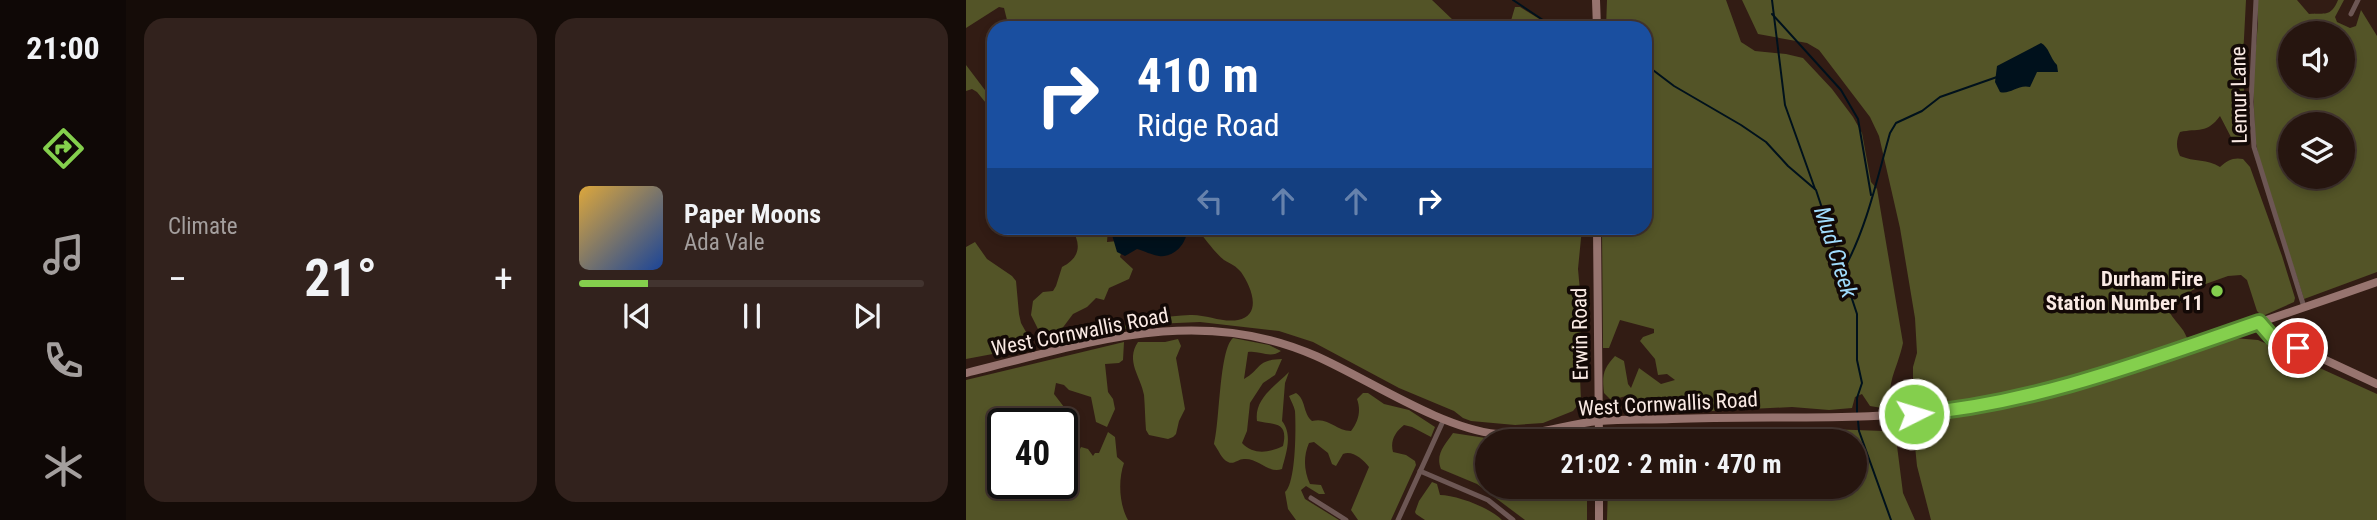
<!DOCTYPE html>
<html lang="en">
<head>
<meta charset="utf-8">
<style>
	:root { --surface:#26150f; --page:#32221d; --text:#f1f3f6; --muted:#a49f9e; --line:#42342f; --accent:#84cf4d }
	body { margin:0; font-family:"Roboto Condensed",sans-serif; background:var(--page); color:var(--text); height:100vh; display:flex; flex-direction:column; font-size:26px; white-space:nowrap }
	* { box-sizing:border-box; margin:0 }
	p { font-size:23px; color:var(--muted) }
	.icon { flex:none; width:38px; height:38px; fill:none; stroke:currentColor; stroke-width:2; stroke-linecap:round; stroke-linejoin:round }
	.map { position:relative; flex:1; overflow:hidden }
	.panel { display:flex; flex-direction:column; gap:18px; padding:18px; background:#150c08; width:840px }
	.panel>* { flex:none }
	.banner { position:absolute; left:21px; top:21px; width:665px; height:214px; border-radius:21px; box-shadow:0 4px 10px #0003,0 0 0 2px var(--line); background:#1a4fa0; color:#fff; overflow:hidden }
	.buttons { position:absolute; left:1312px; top:21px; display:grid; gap:14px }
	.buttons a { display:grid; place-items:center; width:77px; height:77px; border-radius:50%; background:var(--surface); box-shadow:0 4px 10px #0003,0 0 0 2px var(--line); font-size:35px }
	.speed { position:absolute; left:21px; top:408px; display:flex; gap:14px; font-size:35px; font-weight:700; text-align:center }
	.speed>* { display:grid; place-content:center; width:91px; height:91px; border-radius:50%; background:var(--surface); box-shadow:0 4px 10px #0003,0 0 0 2px var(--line); line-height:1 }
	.speed .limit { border:4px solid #111; border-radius:10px; background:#fff; color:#111 }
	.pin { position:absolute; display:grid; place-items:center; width:60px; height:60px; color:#fff; margin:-30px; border:4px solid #fff; border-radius:50%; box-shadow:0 2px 7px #0007 }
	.me { position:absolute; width:77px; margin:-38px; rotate:85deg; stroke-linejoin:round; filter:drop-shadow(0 0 5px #0008) }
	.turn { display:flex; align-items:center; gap:24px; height:147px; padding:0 35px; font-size:32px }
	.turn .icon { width:91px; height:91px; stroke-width:2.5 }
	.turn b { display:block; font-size:49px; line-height:60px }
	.lanes { display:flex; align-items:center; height:66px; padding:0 35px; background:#0003; justify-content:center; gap:35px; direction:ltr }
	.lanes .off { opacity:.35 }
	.big { font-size:52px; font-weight:700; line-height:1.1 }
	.panel .tile { flex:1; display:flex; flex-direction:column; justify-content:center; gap:10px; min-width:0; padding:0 24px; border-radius:21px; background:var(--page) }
	.song { display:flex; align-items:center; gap:21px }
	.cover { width:84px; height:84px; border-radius:10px; background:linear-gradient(135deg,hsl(40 70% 55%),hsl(220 70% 35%)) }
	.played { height:7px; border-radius:4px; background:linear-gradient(90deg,var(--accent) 20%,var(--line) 20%) }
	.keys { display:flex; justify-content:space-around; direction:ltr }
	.heat { display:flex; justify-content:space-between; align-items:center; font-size:38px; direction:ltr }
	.panel .tiles { flex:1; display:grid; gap:18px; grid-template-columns:repeat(2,1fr) }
	.trip { position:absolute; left:509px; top:429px; width:392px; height:70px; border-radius:35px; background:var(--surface); box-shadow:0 4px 10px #0003,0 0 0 2px var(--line); font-weight:700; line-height:70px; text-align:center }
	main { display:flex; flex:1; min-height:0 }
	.menu { display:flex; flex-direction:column; width:126px; justify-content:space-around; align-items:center; background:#0f0806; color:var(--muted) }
	.menu .icon { width:49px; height:49px }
	.menu .current { color:var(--accent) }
	.menu b { font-size:32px; color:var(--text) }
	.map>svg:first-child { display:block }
</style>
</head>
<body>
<main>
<nav class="menu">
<b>21:00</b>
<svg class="icon current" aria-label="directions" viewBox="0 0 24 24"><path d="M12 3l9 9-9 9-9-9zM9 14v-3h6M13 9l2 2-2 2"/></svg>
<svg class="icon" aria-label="music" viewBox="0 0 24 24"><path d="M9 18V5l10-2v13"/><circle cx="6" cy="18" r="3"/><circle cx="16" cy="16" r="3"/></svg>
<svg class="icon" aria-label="phone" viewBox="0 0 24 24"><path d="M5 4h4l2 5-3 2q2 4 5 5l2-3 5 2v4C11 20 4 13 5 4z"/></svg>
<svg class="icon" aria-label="climate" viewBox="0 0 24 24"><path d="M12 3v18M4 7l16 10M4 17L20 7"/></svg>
</nav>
<section class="panel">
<div class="tiles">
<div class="tile"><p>Climate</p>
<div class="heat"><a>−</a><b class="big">21°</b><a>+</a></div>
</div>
<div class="tile">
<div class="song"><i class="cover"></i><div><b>Paper Moons</b><p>Ada Vale</p></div></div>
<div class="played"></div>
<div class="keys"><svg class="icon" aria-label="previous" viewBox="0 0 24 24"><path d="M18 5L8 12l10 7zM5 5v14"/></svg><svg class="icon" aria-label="pause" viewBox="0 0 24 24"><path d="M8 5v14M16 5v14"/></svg><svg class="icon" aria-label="next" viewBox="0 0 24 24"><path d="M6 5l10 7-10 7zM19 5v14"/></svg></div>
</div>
</div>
</section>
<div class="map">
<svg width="1411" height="520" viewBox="0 0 1411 520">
	<rect width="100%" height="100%" fill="#321c14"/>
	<g fill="#535427" fill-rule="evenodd">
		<path d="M0,0h466l22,21 3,7h-448l-5,-20 -5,-1 -33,21z"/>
		<path d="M641,0h119l15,42 14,9 31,3 17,4 29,31 21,28 9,16 9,49 6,7 26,154c-6,27 -15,35 -13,63l-2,3 -18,-3 -8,-12 -7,3 -3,11 -23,2 -37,-3 -81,4 -32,-2 -13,4 -11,-5 -5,4h-7c-8,-24 -13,-16 -32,-12l-7,-7c-2,-18 -1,-24 11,-37l9,5 4,23 3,4 8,-20 22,16 14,-4 -8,-6 -9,1 -3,-16 -15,-18 3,-4 11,-4v-4l-34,-9 -11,28h-6l-1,-120h43v-200h-39z"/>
		<path d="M776,0h504l-3,57 2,73 -2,6 -10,5 -13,-25c-13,18 -22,12 -40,16 -4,8 -4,16 0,24 14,6 28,3 40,11 7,-7 14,-10 23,-8l7,8 32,89 13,42 -1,4 -29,13 -5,-1 -3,-3 -10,-31 -6,-5 -13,1 -28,10 -9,5 -21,22c6,10 13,14 17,25l-5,6c-63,20 -126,42 -191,55 -23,5 -46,7 -69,11l-6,-1 -3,-4v-38l4,-14 -2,-35 -15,-90 -21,-92 -9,-19 -51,-67 -12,-7 -49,-9z"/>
		<path d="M1291,0h40l12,14c16,-1 22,3 29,-14h6l-9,17 2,5 13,6 6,-2 5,-16 16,26v236l-73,27 -43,-132 -6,-28 -2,-59 5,-57zM1325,33h52v53h-52zM1325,124h52v53h-52z"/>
		<path d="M549,7h5l34,21h-48l4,-4z"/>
		<path d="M0,65l28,37v11l-17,-21 -5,-3 -6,2z"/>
		<path d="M105,228l11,9 6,-9h20l-1,14 11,-1 5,5 -3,11 13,12 -4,10 -20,9 -5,12 -8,-2 -9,9 -14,7 -12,16 -23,9v-10l-7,-14 2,-14 10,-9 10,-1 3,-5 6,-19c18,-9 20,-23 9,-39z"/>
		<path d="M230,228h386l-4,41 4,44 -3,40 2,48 -8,10 -30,12 -28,2 -44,-4 -8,-3 -9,-7 -55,-23 -86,-46 -34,-11 -79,-9 -46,2 -28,5 -5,-2c19,-8 48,-11 69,-12 15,-1 33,8 48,5 25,-5 13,-34 3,-48 -5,-6 -10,-8 -17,-12 -10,-8 -19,-22 -28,-32z"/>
		<path d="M9,242l12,17 25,17 4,5 3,33 2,9 5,9v13l-7,4 -53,10v-112z"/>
		<path d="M267,338l36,7 12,6c-11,8 -22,-1 -33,1l-4,27c19,-11 11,-19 38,-20l-7,16 -12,8 -13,20 -3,28 -5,12c12,13 29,9 41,3 6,-26 -10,-21 -26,-25 -3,-22 18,-35 32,-49l-4,11 -3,38c11,14 4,32 0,48 -14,5 -23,-11 -38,-10 -6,0 -10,6 -16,3 -6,-2 -10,-13 -14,-18 6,-22 5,-94 19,-106z"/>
		<path d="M1268,338l24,2 119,54v126h-446l-14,-54 -4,-40c30,-14 67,-14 99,-23 75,-19 149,-42 222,-65z"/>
		<path d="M212,339l3,7 -5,12 9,51 -6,12 -3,13 -3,3 -5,2 -19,-4 -3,-5c-1,-12 -1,-23 -2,-35 -3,-18 -19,-34 -6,-53h27z"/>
		<path d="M158,342l-1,18 -4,3 -14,1 3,28 5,7 2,10 -8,18 -11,-5 -5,-25 -22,-7 -5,-5 -8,-2 -2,11 10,13 2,15 8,8 -3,12 -9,3v-21h-59v30l-3,-2 -9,8 12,11v12h59v-10l5,1 13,-14 -2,-7 3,-6 7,2 5,7 2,-3h4l9,-21 7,5 2,20 7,6c-6,17 -5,41 4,57h-162v-140z"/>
		<path d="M330,393c10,6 7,21 16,28 18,-4 23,10 39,10 8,-10 10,-21 6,-32l6,-6h5l16,11 25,6 26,17 -4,10 -19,-10 -8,-2c-9,7 -14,16 -11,27l13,3 9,6 1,4 -25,55h-33l-7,-10 18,-43c-6,-8 -17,-17 -26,-13l-7,12 -4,-2 -4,-11 -14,-11 -5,1c-6,14 -5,28 1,41l11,1 4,9h-6l-13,-8 -5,4 4,9 34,21h-43l-8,-11 -3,-17c11,-9 11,-65 10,-81 -1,-5 -4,-10 -6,-15z"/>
		<path d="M861,429l57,2 12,7 7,55 12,27h-308l1,-33 247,-1v-45h-238l8,-8z"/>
		<path d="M487,433l52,8h-17v45l99,1v33h-62l-48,-36 -36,-15c-6,-15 4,-24 12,-36z"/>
		<path d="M466,482l5,2 3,11c16,0 51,13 62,25h-77l-9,-6 -1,-2 4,-11z"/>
	</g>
	<g fill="#00111c">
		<path d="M1075,43c8,4 9,15 16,22l1,7h-21l-7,15c-12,-3 -20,8 -30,5l-5,-10 2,-16z"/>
		<path d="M144,228h77c1,14 -12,30 -28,28 -7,-1 -15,-5 -22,-7l-12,7 -8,-4z"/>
	</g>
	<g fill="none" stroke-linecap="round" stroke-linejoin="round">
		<g stroke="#00111c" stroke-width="2">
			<path d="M547,0l42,28"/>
			<path d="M806,0l13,105 30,84"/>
			<path d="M806,14l69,76 17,29 13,76"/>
			<path d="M679,64l29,22 67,39 25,17 22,24 28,24 41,124v46l5,23 -5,15v14"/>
			<path d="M878,269c23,-42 33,-90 46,-136l6,-10 26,-12 18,-14 57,-20"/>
			<path d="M892,421l1,10 32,89"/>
		</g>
		<g stroke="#6d5754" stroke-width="5">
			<path d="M1290,0l-5,102 3,45 50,160"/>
			<path d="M1385,14l7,-14"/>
			<path d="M454,471l68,29 25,20"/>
			<path d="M345,498l35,22"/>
			<path d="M432,520l46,-101"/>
		</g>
		<g stroke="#97746f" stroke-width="8">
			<path d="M630,0l1,28"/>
			<path d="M631,228l2,213"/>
			<path d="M1293,322l13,15 8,2 97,45"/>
			<path d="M0,373c119,-29 231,-70 350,-17 54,24 124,72 181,78 36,4 67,-10 102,-13 24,-2 49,-1 73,-2 97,-4 196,3 292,-11 78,-11 152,-36 226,-62 62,-21 125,-42 187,-64"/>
			<path d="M633,486v34"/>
		</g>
	</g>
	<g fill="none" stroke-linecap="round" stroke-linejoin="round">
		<defs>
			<path id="route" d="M948,414c120,-10 232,-53 345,-92l13,15 26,11"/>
		</defs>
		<use href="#route" stroke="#568732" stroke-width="18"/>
		<use href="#route" stroke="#84cf4d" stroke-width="12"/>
	</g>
	<circle fill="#84cf4d" stroke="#130906" stroke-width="2.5" cx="1251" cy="291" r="7"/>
	<g text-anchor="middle" stroke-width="7" stroke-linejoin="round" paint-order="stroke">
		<g font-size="21" fill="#faeae4" stroke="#130906">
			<text transform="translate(1273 95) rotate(-91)" y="7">Lemur Lane</text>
			<text transform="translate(114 332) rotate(-11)" y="7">West Cornwallis Road</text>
			<text transform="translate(614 334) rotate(-91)" y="7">Erwin Road</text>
			<text transform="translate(702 404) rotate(-3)" y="7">West Cornwallis Road</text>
		</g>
		<g font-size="21" font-weight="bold" fill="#faeae4" stroke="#130906" text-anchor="end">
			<text x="1237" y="286">Durham Fire<tspan x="1237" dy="24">Station Number 11</tspan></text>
		</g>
		<g font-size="23" font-style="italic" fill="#a0dcfd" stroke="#130906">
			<text transform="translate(870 252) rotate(72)" y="8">Mud Creek</text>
		</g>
	</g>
</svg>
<div class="buttons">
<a><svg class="icon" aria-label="sound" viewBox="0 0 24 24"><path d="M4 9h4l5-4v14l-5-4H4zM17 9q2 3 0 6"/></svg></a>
<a><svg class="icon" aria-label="layers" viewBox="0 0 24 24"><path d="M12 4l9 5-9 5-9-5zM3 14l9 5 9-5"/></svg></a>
</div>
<div class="speed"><div class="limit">40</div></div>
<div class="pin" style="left:1332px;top:348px;background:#d93025"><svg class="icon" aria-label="arrive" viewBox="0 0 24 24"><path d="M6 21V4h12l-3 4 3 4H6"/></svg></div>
<svg class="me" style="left:948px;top:414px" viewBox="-20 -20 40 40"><circle r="17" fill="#84cf4d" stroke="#fff" stroke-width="3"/><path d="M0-11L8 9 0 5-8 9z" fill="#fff"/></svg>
<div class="trip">21:02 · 2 min · 470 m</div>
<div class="banner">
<div class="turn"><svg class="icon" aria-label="right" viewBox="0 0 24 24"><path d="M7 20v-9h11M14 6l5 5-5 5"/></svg><div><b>410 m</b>Ridge Road</div></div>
<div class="lanes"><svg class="icon off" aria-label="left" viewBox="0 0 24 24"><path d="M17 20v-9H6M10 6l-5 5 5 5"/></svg><svg class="icon off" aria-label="ahead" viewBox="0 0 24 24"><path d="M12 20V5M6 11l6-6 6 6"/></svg><svg class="icon off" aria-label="ahead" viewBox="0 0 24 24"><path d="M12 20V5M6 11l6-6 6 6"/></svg><svg class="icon" aria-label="right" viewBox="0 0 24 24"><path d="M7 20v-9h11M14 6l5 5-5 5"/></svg></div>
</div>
</div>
</main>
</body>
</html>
